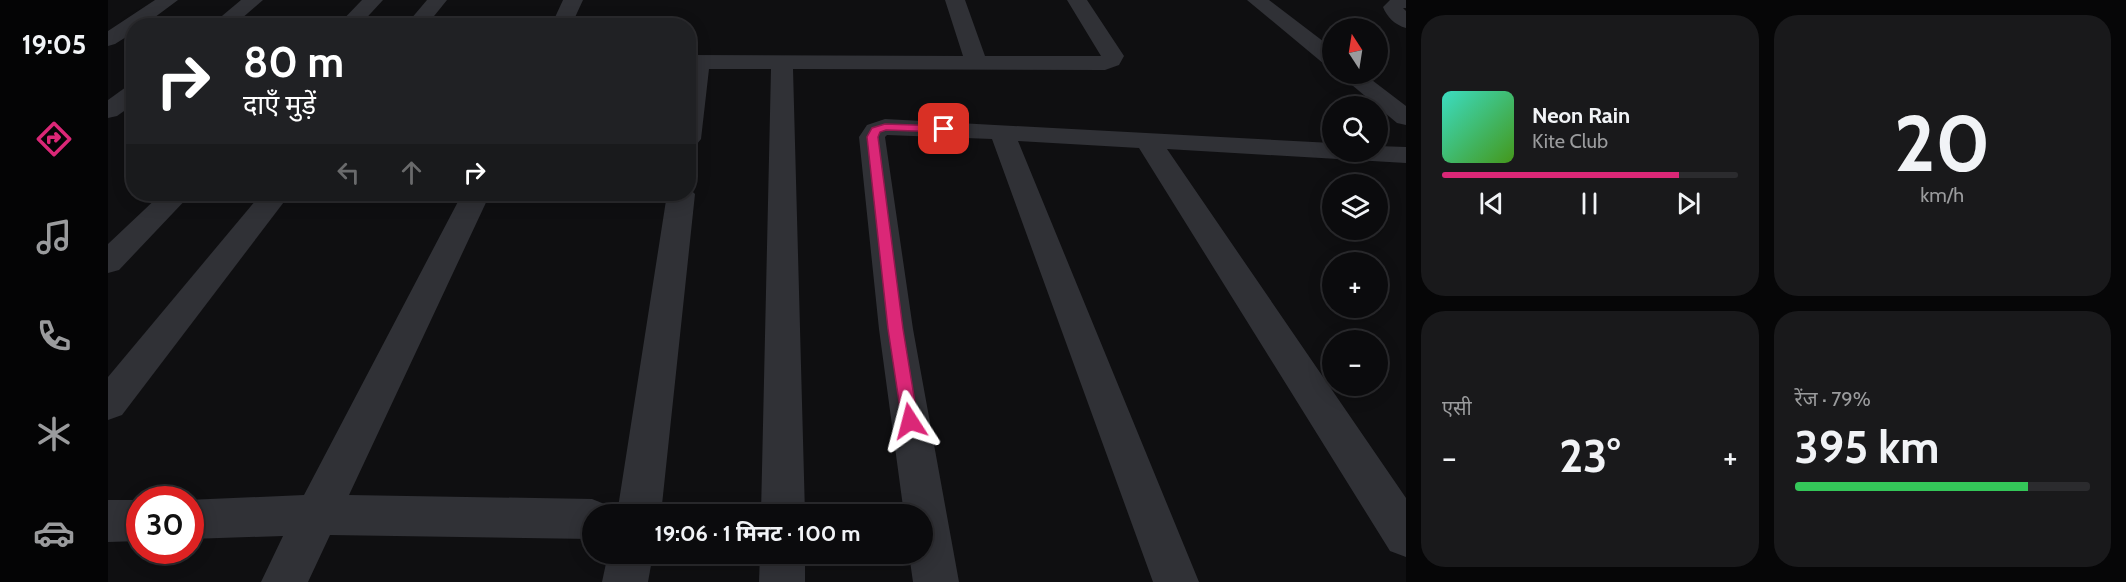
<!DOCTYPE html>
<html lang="hi">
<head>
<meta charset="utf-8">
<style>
	:root { --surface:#0b0b0d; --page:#19191b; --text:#f1f3f6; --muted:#9a9b9d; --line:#2b2b2e; --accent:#db2777 }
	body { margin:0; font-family:Cabin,"Noto Sans Devanagari",sans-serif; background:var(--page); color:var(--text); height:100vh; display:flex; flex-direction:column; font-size:22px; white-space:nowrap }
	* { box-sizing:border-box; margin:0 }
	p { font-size:20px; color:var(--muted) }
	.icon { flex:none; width:33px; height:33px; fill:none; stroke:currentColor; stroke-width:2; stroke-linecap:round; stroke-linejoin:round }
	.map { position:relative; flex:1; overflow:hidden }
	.panel { display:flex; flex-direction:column; gap:15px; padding:15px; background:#060607; width:720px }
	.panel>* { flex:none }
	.top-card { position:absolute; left:18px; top:18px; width:570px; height:183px; border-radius:24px; box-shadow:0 3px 15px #0003,0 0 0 2px var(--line); background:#202124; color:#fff; overflow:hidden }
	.needle { width:39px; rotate:348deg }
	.controls { position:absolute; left:1214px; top:18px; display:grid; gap:12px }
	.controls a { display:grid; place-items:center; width:66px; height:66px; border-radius:50%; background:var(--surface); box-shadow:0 3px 15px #0003,0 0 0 2px var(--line); font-size:30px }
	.speed { position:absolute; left:18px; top:486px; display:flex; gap:12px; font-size:30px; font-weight:700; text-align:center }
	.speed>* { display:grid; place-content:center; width:78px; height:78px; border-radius:50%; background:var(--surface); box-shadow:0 3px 15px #0003,0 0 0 2px var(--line); line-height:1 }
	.speed .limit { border:9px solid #d22; background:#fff; color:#111 }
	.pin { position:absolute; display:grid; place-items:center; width:51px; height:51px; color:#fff; margin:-26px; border-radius:12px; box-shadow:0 3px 9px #0006 }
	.me { position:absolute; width:66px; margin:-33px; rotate:351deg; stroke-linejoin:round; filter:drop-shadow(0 0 4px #0008) }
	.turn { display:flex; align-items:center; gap:21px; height:126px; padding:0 18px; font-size:27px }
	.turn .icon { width:78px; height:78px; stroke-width:2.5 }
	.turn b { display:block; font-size:42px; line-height:51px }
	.lanes { display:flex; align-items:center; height:57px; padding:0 18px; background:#0003; justify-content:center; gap:30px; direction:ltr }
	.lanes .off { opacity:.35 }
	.big { font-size:45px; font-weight:700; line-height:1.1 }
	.panel .widget { flex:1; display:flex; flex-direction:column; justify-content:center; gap:9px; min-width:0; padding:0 21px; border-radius:24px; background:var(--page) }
	.panel .dial { align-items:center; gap:0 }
	.dial b { font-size:78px; line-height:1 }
	.song { display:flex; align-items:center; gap:18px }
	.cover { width:72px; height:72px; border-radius:9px; background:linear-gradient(135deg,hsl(170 70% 55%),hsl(100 70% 35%)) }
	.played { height:6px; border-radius:3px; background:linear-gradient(90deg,var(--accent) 80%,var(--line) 80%) }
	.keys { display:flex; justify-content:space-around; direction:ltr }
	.heat { display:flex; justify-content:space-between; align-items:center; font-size:33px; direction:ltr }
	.charge { height:9px; border-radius:4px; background:linear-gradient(90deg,#34c759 79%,var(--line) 0) }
	.panel .tiles { flex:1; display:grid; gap:15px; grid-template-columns:repeat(2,1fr) }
	.trip { position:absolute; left:474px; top:504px; width:351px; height:60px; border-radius:30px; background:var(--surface); box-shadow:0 3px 15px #0003,0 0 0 2px var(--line); font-weight:700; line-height:60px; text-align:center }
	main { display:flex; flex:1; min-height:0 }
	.dock { display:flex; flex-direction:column; width:108px; justify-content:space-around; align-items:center; background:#040405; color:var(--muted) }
	.dock .icon { width:42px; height:42px }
	.dock .on { color:var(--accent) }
	.dock b { font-size:27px; color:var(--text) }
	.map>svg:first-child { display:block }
</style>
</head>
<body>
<main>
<nav class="dock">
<b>19:05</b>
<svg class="icon on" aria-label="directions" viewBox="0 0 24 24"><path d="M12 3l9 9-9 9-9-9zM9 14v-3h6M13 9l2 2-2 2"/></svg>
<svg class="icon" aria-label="music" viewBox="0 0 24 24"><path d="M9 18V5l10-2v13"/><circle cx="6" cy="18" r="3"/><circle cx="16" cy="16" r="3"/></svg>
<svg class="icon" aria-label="phone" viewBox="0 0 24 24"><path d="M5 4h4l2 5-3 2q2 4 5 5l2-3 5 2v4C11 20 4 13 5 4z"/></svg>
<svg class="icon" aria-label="climate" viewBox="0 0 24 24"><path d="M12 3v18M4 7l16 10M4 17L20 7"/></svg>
<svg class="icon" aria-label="car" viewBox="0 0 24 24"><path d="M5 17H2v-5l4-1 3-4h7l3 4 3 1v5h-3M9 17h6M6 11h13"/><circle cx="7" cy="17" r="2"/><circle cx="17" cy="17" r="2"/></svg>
</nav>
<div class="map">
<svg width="1298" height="582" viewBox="0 0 1298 582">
	<rect width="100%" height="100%" fill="#0f0f11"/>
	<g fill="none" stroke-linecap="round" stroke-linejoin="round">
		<g fill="#303136" fill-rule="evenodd">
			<path d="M47,0h23l-35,26h-9v6l-19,12 -7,2v-15z"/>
			<path d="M133,0h22l-30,26h-23z"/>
			<path d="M254,0h21l-24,26h-22z"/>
			<path d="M319,0h20l-21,26h-21z"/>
			<path d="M455,0h20l-12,26h-20z"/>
			<path d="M837,0h20l20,56h116l-34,-56h20l37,56 -5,9 -14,5 -312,-1 12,445h-44l10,-445h-62l-8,70 -4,5 -9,3v-92l275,1z"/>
			<path d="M1139,0h22l63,48v18l-8,-2z"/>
			<path d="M1282,0h16v8h-3l3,3v17c-11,-3 -19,-11 -23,-21z"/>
			<path d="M1231,74h25l42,32v19l-9,-2z"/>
			<path d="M26,85v19l-17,12 -9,2v-18l18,-13z"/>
			<path d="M777,119l447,24v9h45v-6l29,1v16l-239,-14 239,349v59l-16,-6 -251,-403 -121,-7 181,441h-46l-161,-443 -105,-4 -2,2 28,192 46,253h-46l-4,-28h13v-40h-18l-25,-185 -20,-192 8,-12z"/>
			<path d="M580,187l7,7 -34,320h-44l50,-320h21z"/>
			<path d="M53,194h30l-72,76 -11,3v-29z"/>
			<path d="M153,194h29l-168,221 -14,5v-43z"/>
			<path d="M354,194h28l-141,301 243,4 15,6 5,9h-20v25l-262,-4 -22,47h-47l22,-46 -93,3v-39h-3l117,-5z"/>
			<path d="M0,500h32v41l-32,1z"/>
			<path d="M500,554h45l-5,28h-46z"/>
			<path d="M652,554h45v28h-46z"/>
		</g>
	</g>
	<path fill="#db2777" stroke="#8e194d" stroke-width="1.5" d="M777,124l59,2 6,3 -6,3 -58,-2 -6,2 -2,5 25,192 15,92 -2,5 -6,2 -6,-2 -2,-5 -14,-92 -21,-192 5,-9z"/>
</svg>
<div class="controls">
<a><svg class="needle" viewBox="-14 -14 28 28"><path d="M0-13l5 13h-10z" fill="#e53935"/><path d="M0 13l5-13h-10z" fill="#9a9b9d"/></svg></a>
<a><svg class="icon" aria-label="search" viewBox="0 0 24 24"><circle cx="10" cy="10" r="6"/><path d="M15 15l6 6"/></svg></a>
<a><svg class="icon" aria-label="layers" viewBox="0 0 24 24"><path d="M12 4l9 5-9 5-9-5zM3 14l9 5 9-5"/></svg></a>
<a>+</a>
<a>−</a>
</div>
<div class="speed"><div class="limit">30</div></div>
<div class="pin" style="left:836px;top:129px;background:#d93025"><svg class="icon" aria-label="arrive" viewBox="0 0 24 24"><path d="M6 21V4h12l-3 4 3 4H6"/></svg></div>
<svg class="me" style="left:802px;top:421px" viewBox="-20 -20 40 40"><path d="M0-17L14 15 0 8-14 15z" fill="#db2777" stroke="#fff" stroke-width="4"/></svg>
<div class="trip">19:06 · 1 मिनट · 100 m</div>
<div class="top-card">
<div class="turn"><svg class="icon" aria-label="right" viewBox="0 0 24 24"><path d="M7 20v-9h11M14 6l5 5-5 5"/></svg><div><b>80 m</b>दाएँ मुड़ें</div></div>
<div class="lanes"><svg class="icon off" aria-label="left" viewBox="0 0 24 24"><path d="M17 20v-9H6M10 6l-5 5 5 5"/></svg><svg class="icon off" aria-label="ahead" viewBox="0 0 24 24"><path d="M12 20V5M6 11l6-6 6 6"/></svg><svg class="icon" aria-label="right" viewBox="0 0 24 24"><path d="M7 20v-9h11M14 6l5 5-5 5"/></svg></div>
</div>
</div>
<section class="panel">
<div class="tiles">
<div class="widget">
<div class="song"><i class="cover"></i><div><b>Neon Rain</b><p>Kite Club</p></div></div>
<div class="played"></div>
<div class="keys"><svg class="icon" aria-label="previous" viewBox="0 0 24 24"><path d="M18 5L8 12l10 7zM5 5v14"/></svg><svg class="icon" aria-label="pause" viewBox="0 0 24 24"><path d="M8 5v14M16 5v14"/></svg><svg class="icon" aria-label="next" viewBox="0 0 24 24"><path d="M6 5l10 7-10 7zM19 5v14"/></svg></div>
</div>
<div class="widget dial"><b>20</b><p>km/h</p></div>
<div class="widget"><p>एसी</p>
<div class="heat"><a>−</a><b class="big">23°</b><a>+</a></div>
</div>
<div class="widget"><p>रेंज · 79%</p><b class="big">395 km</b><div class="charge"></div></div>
</div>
</section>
</main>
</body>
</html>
